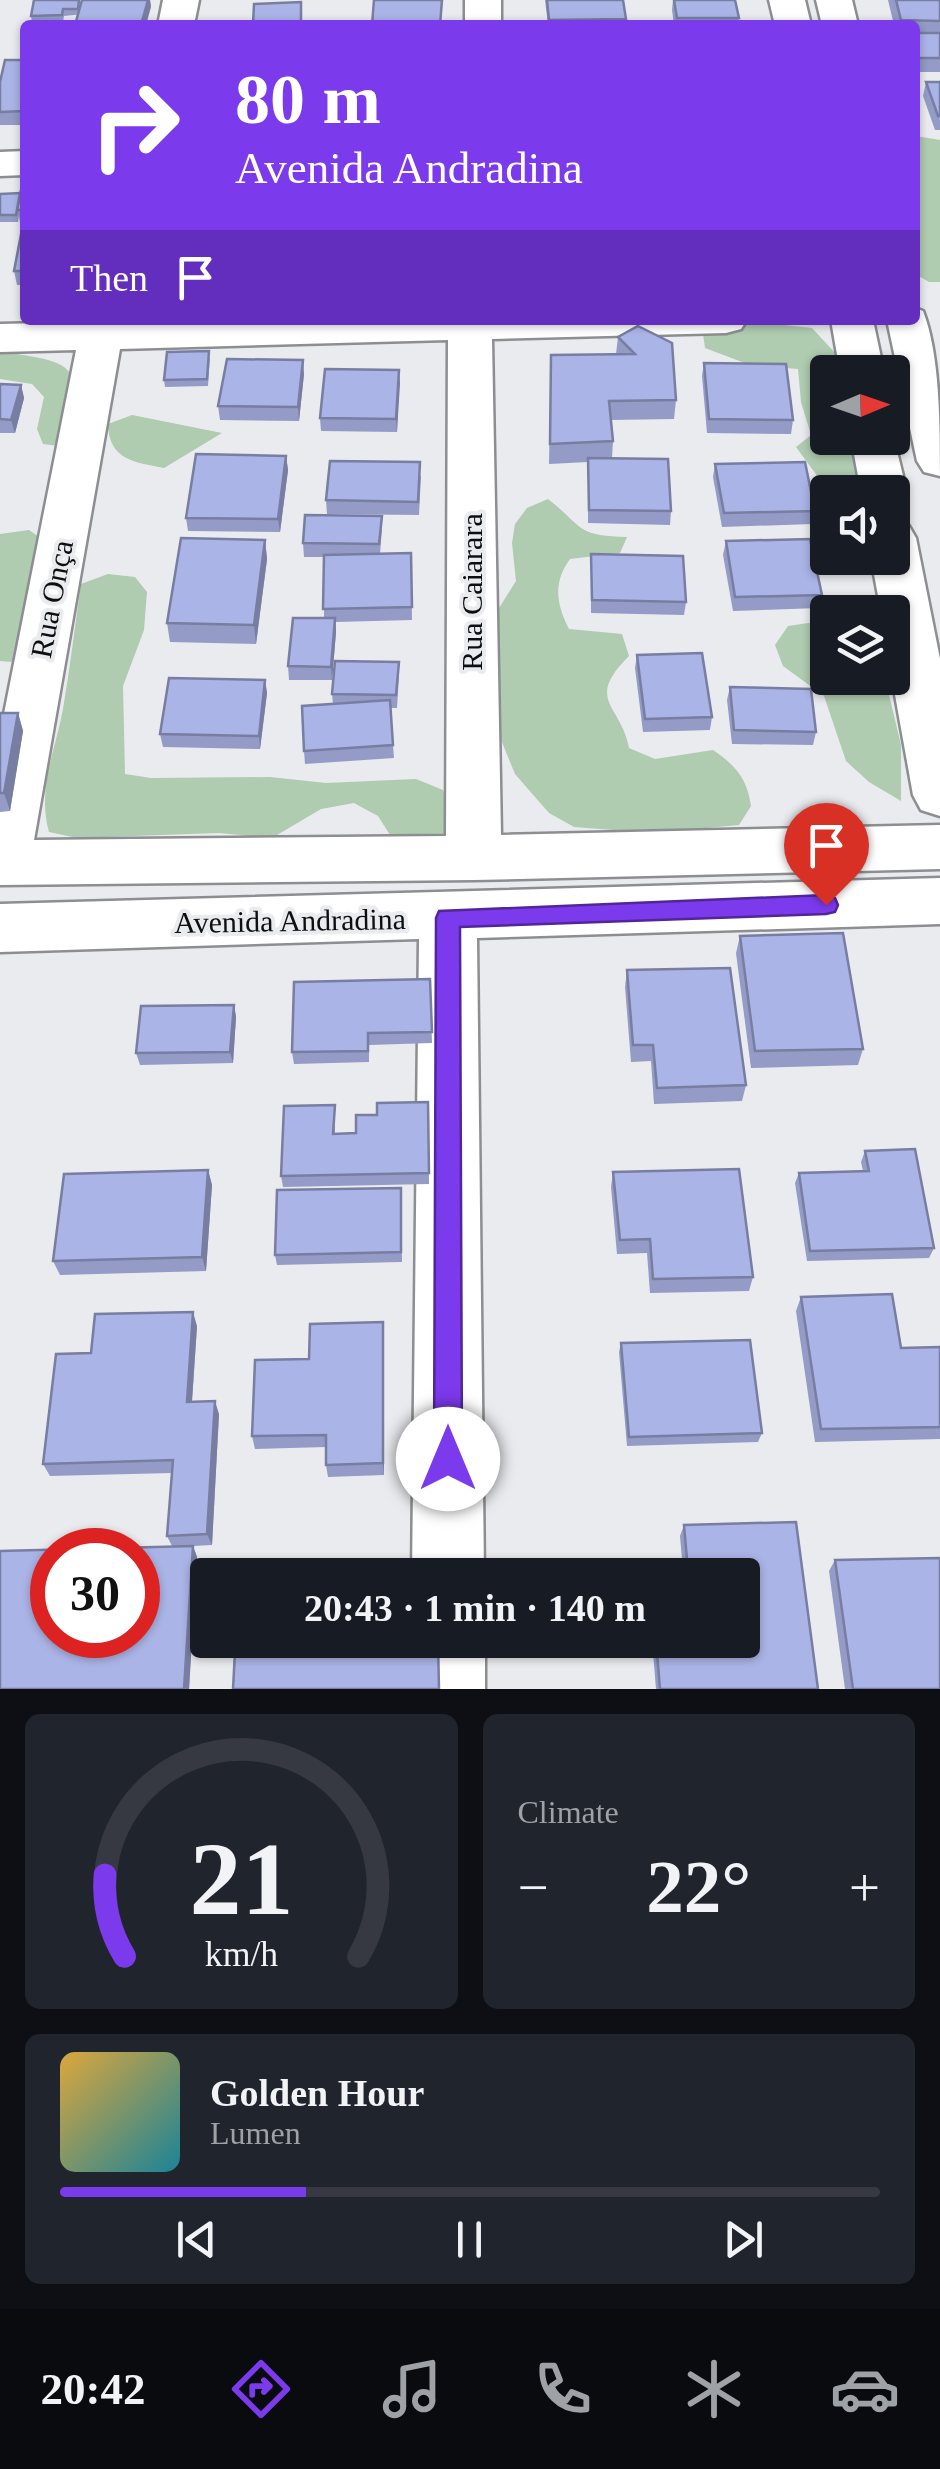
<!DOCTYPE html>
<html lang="en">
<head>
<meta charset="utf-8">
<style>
	:root { --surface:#171b24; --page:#20242c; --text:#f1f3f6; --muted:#9ea1a6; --line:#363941; --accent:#7c3aed }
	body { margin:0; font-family:"Times New Roman",serif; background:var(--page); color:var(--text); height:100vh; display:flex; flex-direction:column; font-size:38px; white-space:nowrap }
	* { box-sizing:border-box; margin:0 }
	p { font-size:32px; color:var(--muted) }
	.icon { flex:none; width:55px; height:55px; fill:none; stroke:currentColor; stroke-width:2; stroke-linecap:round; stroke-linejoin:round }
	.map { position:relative; height:1689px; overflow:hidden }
	.panel { display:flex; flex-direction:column; gap:25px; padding:25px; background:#0d0f14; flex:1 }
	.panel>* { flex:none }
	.banner { position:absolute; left:20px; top:20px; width:900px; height:305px; border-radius:10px; box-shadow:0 2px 8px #0004; background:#7c3aed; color:#fff; overflow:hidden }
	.needle { width:65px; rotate:88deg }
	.tools { position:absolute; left:810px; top:355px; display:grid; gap:20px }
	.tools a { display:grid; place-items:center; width:100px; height:100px; border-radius:10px; background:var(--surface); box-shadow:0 2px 8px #0004; font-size:50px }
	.speed { position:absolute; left:30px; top:1528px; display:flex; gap:20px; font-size:50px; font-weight:700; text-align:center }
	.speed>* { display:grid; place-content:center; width:130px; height:130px; border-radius:50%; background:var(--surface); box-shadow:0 2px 8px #0004; line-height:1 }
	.speed .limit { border:15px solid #d22; background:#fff; color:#111 }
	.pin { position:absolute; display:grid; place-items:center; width:85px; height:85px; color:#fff; margin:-102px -42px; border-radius:50% 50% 50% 0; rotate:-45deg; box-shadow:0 0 10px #0007 }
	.pin .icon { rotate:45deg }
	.me { position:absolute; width:110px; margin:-55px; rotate:0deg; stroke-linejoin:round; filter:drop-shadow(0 0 8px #0008) }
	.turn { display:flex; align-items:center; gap:35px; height:210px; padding:0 50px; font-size:45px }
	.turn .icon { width:130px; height:130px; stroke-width:2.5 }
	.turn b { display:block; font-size:70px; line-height:85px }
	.then { display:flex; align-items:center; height:95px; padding:0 50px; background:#0003; gap:20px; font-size:38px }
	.big { font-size:75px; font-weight:700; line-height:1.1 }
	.panel .tile { flex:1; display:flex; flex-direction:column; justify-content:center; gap:15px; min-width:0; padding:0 35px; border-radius:15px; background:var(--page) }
	.panel .dial { align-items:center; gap:0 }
	.dial svg { height:260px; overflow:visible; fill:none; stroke:var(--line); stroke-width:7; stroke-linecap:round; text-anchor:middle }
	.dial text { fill:var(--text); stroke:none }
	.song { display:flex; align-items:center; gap:30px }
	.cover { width:120px; height:120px; border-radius:15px; background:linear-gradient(135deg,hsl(40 70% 55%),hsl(190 70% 35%)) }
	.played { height:10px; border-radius:5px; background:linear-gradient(90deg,var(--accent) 30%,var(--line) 30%) }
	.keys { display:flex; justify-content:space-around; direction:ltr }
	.heat { display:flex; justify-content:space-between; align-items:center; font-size:55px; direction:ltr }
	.panel .tiles { flex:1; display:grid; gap:25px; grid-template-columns:1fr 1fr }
	.tile:last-child { grid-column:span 2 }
	.trip { position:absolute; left:190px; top:1558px; width:570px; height:100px; border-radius:10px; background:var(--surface); box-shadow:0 2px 8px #0004; font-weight:700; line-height:100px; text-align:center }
	.menu { display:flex; height:160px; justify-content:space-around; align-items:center; background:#090b0e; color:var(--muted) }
	.menu .icon { width:70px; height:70px }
	.menu .current { color:var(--accent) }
	.menu b { font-size:45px; color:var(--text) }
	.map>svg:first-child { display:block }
</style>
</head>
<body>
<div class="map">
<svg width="940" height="1689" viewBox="0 0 940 1689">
	<rect width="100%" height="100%" fill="#eaebef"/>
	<g fill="#afcbb0">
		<path d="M916,136l24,4v142h-11l-14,-8z"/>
		<path d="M767,323l45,5 25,27 4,17h-13v66h26l17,42 -17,11 -25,1 -33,-45 15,-12 -10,-33 -3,-33 -48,-4 -45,-17 -2,-14 19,-7z"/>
		<path d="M0,352c84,10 81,16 67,95l-24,-3 -6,-15 7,-32 -12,-13 -32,-5z"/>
		<path d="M132,415l90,18 -58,35c-30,-6 -55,-8 -56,-44z"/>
		<path d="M548,499c36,28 27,37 79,38l-7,16 -50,6c-17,23 -14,45 -1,70l53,5 7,22c-45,45 -8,48 0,92l26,11 58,-9c23,16 34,28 38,56l-12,19 -87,8 -78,-6 -25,-14 -34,-39 -18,-44 -6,-109 25,-40 -4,-38 3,-19 12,-16z"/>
		<path d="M29,530l16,11 -20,122 -25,-2v-127z"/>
		<path d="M108,574l27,3 12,15 -3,38 -21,56 2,88 26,4 119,-1 56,6 90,-4 27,11 7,22 -9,31 -49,-5 -14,-22 -24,-13 -33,6 -49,29 -53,-5 -142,5 -28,-6c-12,-43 6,-80 14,-123 7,-42 12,-83 18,-125z"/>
		<path d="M815,622l12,5 1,51h57l16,67v56l-32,-19 -23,-21 -22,-65 -41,-30 -8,-21 13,-19z"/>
	</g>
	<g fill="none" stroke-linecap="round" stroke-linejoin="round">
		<defs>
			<g id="minor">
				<path d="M163,0h36l-5,25h-36z"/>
				<rect x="465" y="0" width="36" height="25"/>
				<path d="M769,0h36l6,25h-36z"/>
				<path d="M816,0h36l6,25h-36z"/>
				<path d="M25,151v24l-25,1v-24z"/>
				<path d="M915,308l8,3c17,43 17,115 17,165l-16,-4 -7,-11 -30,-141h28z"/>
				<path d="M181,320h566l-6,9 -15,4 -234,6 9,496 439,-10v44l-466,11 -474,5v-151l76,-384 -76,2v-28zM448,340l-2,496 -412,4 86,-491z"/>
				<path d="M831,320h42l11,52h-44z"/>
				<path d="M892,431l15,61 -6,11 -9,3v-14h-31l-10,-54h41z"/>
				<path d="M892,521l17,5 7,12 24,121v157l-19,-6 -8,-15 -21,-117v-66h-11l-10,-54h21z"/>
				<path d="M940,878v46l-463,14 7,637h-72l7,-636 -419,13v-48z"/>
				<rect x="411" y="1640" width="74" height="49"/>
			</g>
		</defs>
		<use href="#minor" stroke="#8d8e92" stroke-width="5"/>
		<use href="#minor" fill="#fff" fill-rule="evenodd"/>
	</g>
	<g fill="#939bc6">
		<path d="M82,0h68l1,7 -87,9 -1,6 -31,1 -1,-7 49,-11z"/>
		<path d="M545,0h78l3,25h-78z"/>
		<path d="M673,0h62l4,18 -1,7h-64l-2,-15z"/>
		<path d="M888,0h52v72h-25v-47h-21z"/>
		<path d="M25,60v65h-25v-43z"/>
		<path d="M926,82h14v48h-5l-12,-34z"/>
		<path d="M25,180v43h-5l-1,-7 -1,6h-18v-28l20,-1z"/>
		<path d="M25,224v61h-8l-3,-14z"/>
		<path d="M638,326l38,74 -2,19 -63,1 2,21 -1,17 59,53 -1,14 -82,-2v-61l-39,2 2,-109 65,-1 2,-17z"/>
		<path d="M210,358l-2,28 -43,1 -1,-7z"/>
		<path d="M704,363l89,57 -2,14 -84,-1 -5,-57z"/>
		<path d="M399,370l-2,62 -76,-1 -1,-13z"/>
		<path d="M304,374l-5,47 -79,-1 -2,-14z"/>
		<path d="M0,384l21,1 3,13 -9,35h-15z"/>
		<path d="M286,456l2,14 -8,62 -92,-1 -2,-13z"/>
		<path d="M715,464l100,47 -2,13 -91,3 -9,-50z"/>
		<path d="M421,476l-2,39 -92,-1 -1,-14z"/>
		<path d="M382,529l-2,25 31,-1 1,67 -76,2v10l-4,48h-43l-1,-14 36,-48v-61h-20l-1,-14z"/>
		<path d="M265,540l2,19 -11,85 -86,-2 -3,-19z"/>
		<path d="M726,541l96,54 -3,13 -86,3 -10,-56z"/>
		<path d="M591,554l95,48 -2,13 -93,-2z"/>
		<path d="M637,655l75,62 -2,13 -67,2 -8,-64z"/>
		<path d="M399,676l-2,32h-7l4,50 -89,6 -1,-13 29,-47 -1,-10z"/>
		<path d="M265,680l2,13 -7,56 -97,-2 -3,-13z"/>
		<path d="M730,687l86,45 -3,13 -81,-1 -5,-44z"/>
		<path d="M0,713h18l5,18 -13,80 -10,1z"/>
		<path d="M740,936l123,113 -5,16 -107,3 -15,-115z"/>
		<path d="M627,970l119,115 -4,16 -88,3 -3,-43 -20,1 -6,-75z"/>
		<path d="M430,979l2,64 -63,2v17l-75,2 -2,-12z"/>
		<path d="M234,1005l2,12 -3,46 -93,2 -4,-12z"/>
		<path d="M428,1102l1,82 -146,3 -2,-11 54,-71v29l21,-1 21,-18z"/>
		<path d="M865,1151l69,97 -5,10 -122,3 -12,-78 4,-10 64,-2 -2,-9z"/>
		<path d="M208,1170l4,15 -6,86 -146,4 -7,-14z"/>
		<path d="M613,1172l140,105 -4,14 -99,2 -3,-40 -30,1 -6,-67z"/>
		<path d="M401,1188l1,74 -125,3 -2,-10z"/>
		<path d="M801,1297l100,51 39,-1v92l-125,3 -19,-131z"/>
		<path d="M383,1322l1,14v139l-56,2 -2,-12v-18l-71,2 -3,-13 57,-77z"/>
		<path d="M197,1326l-5,76 27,12 -7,131 -19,1 4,11 -8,132h-189l172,-143 -5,-10 5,-63 -122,3 -7,-12 48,-111z"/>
		<path d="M621,1343l141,90 -4,9 -131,4 -8,-94z"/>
		<path d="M796,1522l22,167h-162l-4,-49h90v-65h-93l1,-3 33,-1 -3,-35 4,-11z"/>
		<path d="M835,1560l105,129h-95l-16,-118z"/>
	</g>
	<g fill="#787ea1">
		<path d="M148,0h2l1,7 -5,18h-5z"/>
		<path d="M303,360l1,14 -5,47 -1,-14z"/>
		<path d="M399,370l1,14 -3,48 -1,-13z"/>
		<path d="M21,385l3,13 -9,35 -4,-13z"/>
		<path d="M286,456l2,14 -8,62 -2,-13z"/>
		<path d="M265,540l2,19 -11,85 -2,-19z"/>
		<path d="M335,618l1,14 -4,48 -1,-13z"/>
		<path d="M265,680l2,13 -7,56 -1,-13z"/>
		<path d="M18,713l5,18 -13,80 -6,-18z"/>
		<path d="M234,1005l2,12 -3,46 -3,-11z"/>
		<path d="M208,1170l4,15 -6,86 -4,-14z"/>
		<path d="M193,1312l4,14 -6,89 -4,-13z"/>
		<path d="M383,1322l1,14v139l-1,-12z"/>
		<path d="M215,1401l4,13 -7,131 -5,-11z"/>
		<path d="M193,1546l4,11 -8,132h-5z"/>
	</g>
	<g fill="#abb4e6" stroke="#787ea1" stroke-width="2.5" fill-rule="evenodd">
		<path d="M34,0h45l-1,9h-15l-1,6 -31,1z"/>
		<path d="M82,0h66l-7,25h-66z"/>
		<path d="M374,0h68l-2,25h-68z"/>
		<path d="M547,0h76l3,19 -77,1z"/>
		<path d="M674,0h61l4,18h-62z"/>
		<path d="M896,0h44v21l-39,-1z"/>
		<path d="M301,2v23h-48l1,-21z"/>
		<rect x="915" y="33" width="25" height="25"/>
		<path d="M5,60h20v51l-25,1v-30z"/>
		<path d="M926,82h14v34h-2z"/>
		<path d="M23,180h2v30h-8z"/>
		<path d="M20,193l-4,22h-16v-21z"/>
		<path d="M23,224h2v47h-11z"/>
		<path d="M638,326l34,17 4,57 -67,1 4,40 -63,3 1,-89 84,-1 -17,-17z"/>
		<path d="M209,351l-2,28 -43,1 3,-28z"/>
		<path d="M227,359l76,1 -5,47 -80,-1z"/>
		<path d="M704,363l82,1 7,56 -84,-1z"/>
		<path d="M325,369l74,1 -3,49 -76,-1z"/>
		<path d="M0,384l21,1 -10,35 -11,-1z"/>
		<path d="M196,454l90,2 -8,63 -92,-1z"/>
		<path d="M588,458l80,1 3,52 -82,-1z"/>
		<path d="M330,461l90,1 -2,40 -92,-2z"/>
		<path d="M805,462l10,49 -91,2 -9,-49z"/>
		<path d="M305,515l77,1 -3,28 -76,-1z"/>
		<path d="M181,538l84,2 -11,85 -87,-2z"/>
		<path d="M810,539l12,56 -87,2 -9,-56z"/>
		<path d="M411,553l1,54 -89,2 1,-54z"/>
		<path d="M591,554l92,2 3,46 -94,-2z"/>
		<path d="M293,618h42l-4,49 -43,-1z"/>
		<path d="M702,653l10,64 -67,2 -8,-64z"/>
		<path d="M335,661l64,1 -3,33 -64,-1z"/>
		<path d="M169,678l96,2 -6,56 -99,-2z"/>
		<path d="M730,687l81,2 5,43 -82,-2z"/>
		<path d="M390,700l3,45 -89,6 -2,-45z"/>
		<path d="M0,713h18l-14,80h-4z"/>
		<path d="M843,933l20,116 -108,2 -15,-115z"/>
		<path d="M730,968l16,117 -89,3 -4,-43h-20l-6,-75z"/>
		<path d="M430,979l2,53 -64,1v18l-76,1 2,-70z"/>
		<path d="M234,1005l-4,47 -94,1 5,-47z"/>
		<path d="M428,1102l1,71 -148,3 3,-70 51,-1 -2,29 23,-1v-18h21v-12z"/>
		<path d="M915,1149l19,99 -124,3 -11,-78 70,-2 -4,-20z"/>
		<path d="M739,1169l14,108 -100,2 -3,-40 -30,1 -7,-68z"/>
		<path d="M208,1170l-6,87 -149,4 11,-87z"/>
		<path d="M401,1188v64l-126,3 2,-65z"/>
		<path d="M892,1294l9,54 39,-1v80l-119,2 -20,-132z"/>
		<path d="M193,1312l-6,90 28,-1 -8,133 -40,2 6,-76 -130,4 13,-110 35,-1 4,-39z"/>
		<path d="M383,1322v141l-57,2v-30l-74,1 3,-76 54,-1 1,-35z"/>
		<path d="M750,1340l12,93 -133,4 -8,-94z"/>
		<path d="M796,1522l22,167h-158l-4,-49h86v-65h-92v-3l38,-1 -4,-46z"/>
		<path d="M193,1546l-9,143h-184v-138zM52,1550h86v85h-86z"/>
		<path d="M940,1558v131h-87l-18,-129z"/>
		<path d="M327,1640h111l1,49h-206l2,-38 91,-3z"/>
	</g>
	<path fill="#7c3aed" stroke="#51269a" stroke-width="2.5" d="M826,895l9,3 3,7 -3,7 -9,2 -366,13 2,532 -4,10 -10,4 -10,-4 -4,-10 2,-541 3,-7z"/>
	<g text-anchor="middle" stroke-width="8" stroke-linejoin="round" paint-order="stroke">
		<g font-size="30" fill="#0d0e0f" stroke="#eaebef">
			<text transform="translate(472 592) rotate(-90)" y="10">Rua Caiarara</text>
			<text transform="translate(52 599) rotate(-79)" y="10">Rua Onça</text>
			<text transform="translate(290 921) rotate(-1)" y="10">Avenida Andradina</text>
		</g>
	</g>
</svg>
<div class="tools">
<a><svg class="needle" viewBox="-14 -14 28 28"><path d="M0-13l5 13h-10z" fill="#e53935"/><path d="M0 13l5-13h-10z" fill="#9ea1a6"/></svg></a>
<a><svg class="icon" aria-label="sound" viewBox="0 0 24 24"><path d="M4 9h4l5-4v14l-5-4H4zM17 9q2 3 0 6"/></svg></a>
<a><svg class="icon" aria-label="layers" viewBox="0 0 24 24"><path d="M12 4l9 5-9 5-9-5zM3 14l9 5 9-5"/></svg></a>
</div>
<div class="speed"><div class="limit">30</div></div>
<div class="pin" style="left:826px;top:905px;background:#d93025"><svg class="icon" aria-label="arrive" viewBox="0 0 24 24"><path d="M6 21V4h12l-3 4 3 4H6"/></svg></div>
<svg class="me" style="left:448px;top:1459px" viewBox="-20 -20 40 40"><circle r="19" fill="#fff"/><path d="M0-13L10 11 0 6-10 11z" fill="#7c3aed"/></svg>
<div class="trip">20:43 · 1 min · 140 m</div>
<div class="banner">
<div class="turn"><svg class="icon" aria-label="right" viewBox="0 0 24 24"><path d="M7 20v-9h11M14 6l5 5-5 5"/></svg><div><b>80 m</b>Avenida Andradina</div></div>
<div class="then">Then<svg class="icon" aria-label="arrive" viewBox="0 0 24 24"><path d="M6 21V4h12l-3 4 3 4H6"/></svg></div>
</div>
</div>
<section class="panel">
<div class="tiles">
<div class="tile dial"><svg viewBox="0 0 100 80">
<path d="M14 69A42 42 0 1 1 86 69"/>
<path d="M14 69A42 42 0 0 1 8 44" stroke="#7c3aed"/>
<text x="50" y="56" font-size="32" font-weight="700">21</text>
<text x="50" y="72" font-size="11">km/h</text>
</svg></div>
<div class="tile"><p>Climate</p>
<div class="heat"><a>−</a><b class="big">22°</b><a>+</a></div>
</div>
<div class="tile">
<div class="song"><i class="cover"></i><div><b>Golden Hour</b><p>Lumen</p></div></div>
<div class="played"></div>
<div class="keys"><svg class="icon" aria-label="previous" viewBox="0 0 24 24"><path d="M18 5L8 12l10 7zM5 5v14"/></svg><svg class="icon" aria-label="pause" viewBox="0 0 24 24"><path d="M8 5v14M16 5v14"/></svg><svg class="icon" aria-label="next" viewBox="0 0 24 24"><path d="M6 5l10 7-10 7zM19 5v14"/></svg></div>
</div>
</div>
</section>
<nav class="menu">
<b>20:42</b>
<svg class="icon current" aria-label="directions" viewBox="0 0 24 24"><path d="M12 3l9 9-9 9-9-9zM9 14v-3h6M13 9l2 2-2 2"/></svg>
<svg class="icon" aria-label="music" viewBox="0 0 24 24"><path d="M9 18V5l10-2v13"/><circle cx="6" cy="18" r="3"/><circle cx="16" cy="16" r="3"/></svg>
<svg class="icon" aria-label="phone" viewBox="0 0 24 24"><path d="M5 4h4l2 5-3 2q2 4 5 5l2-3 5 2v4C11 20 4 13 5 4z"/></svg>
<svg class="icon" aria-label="climate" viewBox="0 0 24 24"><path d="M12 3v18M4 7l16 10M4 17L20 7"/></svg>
<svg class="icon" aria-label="car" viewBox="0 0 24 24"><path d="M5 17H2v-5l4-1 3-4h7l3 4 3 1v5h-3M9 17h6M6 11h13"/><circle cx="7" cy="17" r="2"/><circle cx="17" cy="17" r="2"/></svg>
</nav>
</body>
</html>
